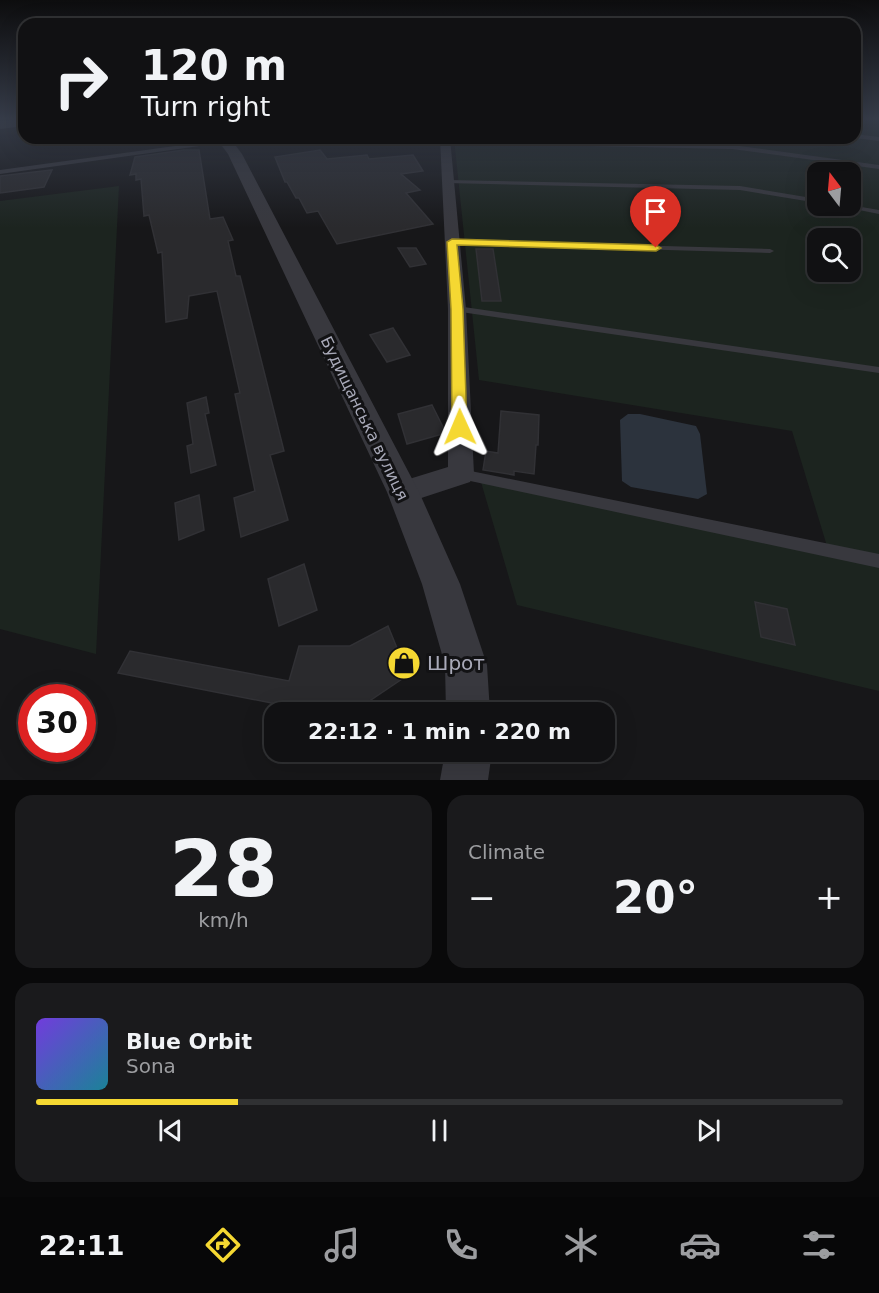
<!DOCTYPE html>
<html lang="en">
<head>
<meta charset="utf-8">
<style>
	:root { --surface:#111113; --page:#1a1a1c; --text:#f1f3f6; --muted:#9c9da0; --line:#303133; --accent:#f5d832 }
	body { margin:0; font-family:"DejaVu Sans",sans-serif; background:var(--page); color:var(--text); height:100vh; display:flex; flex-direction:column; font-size:22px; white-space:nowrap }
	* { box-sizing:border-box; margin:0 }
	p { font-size:20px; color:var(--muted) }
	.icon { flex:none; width:33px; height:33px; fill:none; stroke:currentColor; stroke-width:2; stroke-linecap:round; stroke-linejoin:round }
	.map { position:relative; height:780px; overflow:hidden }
	.panel { display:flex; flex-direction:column; gap:15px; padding:15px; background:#09090a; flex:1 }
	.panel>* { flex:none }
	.banner { position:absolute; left:18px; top:18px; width:843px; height:126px; border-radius:18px; box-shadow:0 6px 24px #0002,0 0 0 2px var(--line); background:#111113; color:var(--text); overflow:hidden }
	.needle { width:39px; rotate:344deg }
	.controls { position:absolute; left:807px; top:162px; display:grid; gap:12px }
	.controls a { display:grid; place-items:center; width:54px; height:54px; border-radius:12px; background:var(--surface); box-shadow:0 6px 24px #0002,0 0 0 2px var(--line); font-size:30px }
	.speed { position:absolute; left:18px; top:684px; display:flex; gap:12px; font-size:30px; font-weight:700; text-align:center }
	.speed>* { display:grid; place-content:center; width:78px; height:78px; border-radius:50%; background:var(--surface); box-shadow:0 6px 24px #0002,0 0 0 2px var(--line); line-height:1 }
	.speed .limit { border:9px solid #d22; background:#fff; color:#111 }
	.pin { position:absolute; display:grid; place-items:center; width:51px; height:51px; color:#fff; margin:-62px -26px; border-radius:50% 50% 50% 0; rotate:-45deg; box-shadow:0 0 6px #0007 }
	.pin .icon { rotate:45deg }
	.me { position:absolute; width:66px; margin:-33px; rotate:359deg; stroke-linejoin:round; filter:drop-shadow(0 0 4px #0008) }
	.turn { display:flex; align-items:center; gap:21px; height:126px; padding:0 24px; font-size:27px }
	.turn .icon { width:78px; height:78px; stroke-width:2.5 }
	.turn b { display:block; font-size:42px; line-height:51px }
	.big { font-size:45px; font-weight:700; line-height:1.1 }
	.panel .card { flex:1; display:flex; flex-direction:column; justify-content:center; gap:9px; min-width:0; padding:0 21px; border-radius:18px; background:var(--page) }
	.panel .dial { align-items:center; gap:0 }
	.dial b { font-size:78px; line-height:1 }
	.song { display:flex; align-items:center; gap:18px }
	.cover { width:72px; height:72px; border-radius:9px; background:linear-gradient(135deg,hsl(260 70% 55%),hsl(190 70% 35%)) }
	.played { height:6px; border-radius:3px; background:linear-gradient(90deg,var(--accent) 25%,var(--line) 25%) }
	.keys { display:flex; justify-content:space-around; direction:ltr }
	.heat { display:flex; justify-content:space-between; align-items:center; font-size:33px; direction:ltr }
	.panel .tiles { flex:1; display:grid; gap:15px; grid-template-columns:1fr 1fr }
	.card:last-child { grid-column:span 2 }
	.trip { position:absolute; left:264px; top:702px; width:351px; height:60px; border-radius:18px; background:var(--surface); box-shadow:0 6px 24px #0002,0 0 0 2px var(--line); font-weight:700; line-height:60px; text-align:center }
	.dock { display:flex; height:96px; justify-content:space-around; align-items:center; background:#070708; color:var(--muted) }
	.dock .icon { width:42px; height:42px }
	.dock .current { color:var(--accent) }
	.dock b { font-size:27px; color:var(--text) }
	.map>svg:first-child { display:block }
</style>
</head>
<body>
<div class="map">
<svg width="879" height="780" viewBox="0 0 879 780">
	<rect width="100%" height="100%" fill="#171719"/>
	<g fill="#1c241f" fill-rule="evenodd">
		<path d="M855,119h24v572l-362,-86 -36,-123 349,74 -38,-125 -313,-51 -25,-242h401zM818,172h32v34h-32zM818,238h32v34h-32z"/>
		<path d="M119,186l-23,468 -96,-25v-428z"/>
	</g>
	<path fill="#2c333d" d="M628,414h12l56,12 4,8 7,60 -9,5 -67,-12 -9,-6 -2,-61z"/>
	<g fill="#2a2a2d" stroke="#313135" stroke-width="1.5">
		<path d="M184,150h15l11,69 13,-2 10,23 -5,1 8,35h4l44,175 -14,4 18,65 -47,17 -7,-39 21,-7 -20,-97 5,-1 -23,-102 -28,5 -2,22 -21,4 -4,-70 -4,1 -9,-38 -5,1 -3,-37 -5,1v-6l-6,1 5,-18z"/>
		<path d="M320,150l7,9 40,-4 2,4 44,-4 10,16 -22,3 19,16 -14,3 27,31 -96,20 -19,-33 -11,2 -8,-15h-3l-9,-16h-2l-10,-25z"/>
		<path d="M52,170l-8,17 -44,6v-17z"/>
		<path d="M398,248h18l10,16 -16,3z"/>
		<path d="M476,249h17l8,52h-19z"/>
		<path d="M393,328l17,27 -23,7 -17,-27z"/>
		<path d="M206,397l3,16 -4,1 11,51 -25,8 -4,-27 6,-2 -6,-41z"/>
		<path d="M432,405l14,28 -39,11 -9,-30z"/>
		<path d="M501,411l38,4 -1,30h-2l-2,29 -20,-3v4l-31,-5 3,-19 12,2z"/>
		<path d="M199,495l5,35 -25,10 -4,-37z"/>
		<path d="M304,564l13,46 -38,16 -11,-47z"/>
		<path d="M755,602l32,7 8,36 -34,-8z"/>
		<path d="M388,626l20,49 -55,37h-19l-52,-7 -164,-32 12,-22 159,30 10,-35h51z"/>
	</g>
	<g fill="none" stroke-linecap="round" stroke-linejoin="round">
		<g fill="#38383e" fill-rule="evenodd">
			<path d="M855,134l24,3v4l-24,-3z"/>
			<path d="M226,139l2,3 -228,32v-4z"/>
			<path d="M445,140l287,5 147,20v4l-147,-20 -289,-6z"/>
			<path d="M448,180l292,6 78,13v4l-78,-13 -294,-7 -1,-1z"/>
			<path d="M850,205l29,5v4l-40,-8z"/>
			<path d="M449,240l321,9 4,2 -4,2 -318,-9h-3z"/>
			<path d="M457,306l422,61v6l-425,-62 -1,-2z"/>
			<path d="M461,469l418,85v14l-418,-89 -4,-1 -2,-4 2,-4z"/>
		</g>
		<path fill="#38383e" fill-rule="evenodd" d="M440,138h10l16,171 8,165 -4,8 -67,22 -10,-4 -4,-8 4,-8 55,-17v-158z"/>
		<g fill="#38383e" fill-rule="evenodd">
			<path d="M24,119v7l-24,3v-8z"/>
			<path d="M216,138h14l12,16 177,338 41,92 27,81 3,47h-44l-1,-47 -23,-81 -35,-92 -159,-338z"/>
			<path d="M445,752h47l-4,28h-48z"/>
		</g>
	</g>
	<linearGradient id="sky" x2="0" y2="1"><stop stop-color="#0d0d0e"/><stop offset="0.52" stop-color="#363c49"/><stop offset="1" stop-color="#363c49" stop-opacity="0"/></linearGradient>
	<rect width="879" height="228" fill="url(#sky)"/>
	<path fill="#f5d832" stroke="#9f8c20" stroke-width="1.5" d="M452,239l204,6 5,3 -5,3 -199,-6 6,64 4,118 -2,4h-11l-2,-4 -1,-118 -4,-67z"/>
	<defs>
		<symbol id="shop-disc" viewBox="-11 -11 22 22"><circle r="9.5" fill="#f5d832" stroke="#121214"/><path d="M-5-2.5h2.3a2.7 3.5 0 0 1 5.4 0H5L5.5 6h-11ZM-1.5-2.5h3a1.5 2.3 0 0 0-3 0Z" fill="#111"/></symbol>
	</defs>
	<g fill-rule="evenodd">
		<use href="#shop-disc" x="385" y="644" width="38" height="38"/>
	</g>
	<g text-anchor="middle" stroke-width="6" stroke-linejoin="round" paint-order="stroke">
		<g font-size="16" fill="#a9aab9" stroke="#121214">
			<text transform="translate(365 418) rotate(64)" y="6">Будищанська вулиця</text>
		</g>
		<g font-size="20" fill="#a9aab9" stroke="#121214" text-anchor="start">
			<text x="427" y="670">Шрот</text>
		</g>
	</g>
</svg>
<div class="controls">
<a><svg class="needle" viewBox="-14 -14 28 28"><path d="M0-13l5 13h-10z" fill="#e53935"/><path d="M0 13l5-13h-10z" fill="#9c9da0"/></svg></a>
<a><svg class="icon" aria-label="search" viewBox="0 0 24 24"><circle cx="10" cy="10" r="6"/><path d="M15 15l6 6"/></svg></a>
</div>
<div class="speed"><div class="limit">30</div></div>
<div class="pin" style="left:656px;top:248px;background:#d93025"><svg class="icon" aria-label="arrive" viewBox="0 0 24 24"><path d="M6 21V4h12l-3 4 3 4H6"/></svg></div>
<svg class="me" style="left:460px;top:427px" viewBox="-20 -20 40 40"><path d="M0-17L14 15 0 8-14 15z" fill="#f5d832" stroke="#fff" stroke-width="4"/></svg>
<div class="trip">22:12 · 1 min · 220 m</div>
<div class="banner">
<div class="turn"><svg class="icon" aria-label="right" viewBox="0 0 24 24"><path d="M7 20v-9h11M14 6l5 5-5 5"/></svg><div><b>120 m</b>Turn right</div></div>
</div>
</div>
<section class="panel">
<div class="tiles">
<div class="card dial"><b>28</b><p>km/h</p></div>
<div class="card"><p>Climate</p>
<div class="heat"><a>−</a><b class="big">20°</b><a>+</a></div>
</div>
<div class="card">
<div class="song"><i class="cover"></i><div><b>Blue Orbit</b><p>Sona</p></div></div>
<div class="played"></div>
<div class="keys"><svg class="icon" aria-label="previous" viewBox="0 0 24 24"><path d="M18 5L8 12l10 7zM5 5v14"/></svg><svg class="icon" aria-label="pause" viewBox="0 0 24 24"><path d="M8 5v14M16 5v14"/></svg><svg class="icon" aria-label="next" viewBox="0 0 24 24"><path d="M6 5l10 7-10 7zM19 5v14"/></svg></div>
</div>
</div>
</section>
<nav class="dock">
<b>22:11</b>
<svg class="icon current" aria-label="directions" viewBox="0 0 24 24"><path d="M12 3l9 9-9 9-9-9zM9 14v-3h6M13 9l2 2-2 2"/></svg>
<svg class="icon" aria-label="music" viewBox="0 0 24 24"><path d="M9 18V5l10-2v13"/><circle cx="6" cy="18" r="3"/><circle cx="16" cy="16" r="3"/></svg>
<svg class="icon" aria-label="phone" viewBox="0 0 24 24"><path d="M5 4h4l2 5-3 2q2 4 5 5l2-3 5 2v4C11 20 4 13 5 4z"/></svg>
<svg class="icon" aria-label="climate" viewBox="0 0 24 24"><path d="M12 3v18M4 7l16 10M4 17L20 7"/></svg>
<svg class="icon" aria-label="car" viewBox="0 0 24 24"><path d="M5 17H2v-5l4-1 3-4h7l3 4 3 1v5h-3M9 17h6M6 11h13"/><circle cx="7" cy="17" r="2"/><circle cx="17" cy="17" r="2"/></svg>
<svg class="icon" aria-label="filters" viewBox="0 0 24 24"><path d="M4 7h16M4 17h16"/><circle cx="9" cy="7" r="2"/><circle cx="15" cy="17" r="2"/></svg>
</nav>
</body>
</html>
